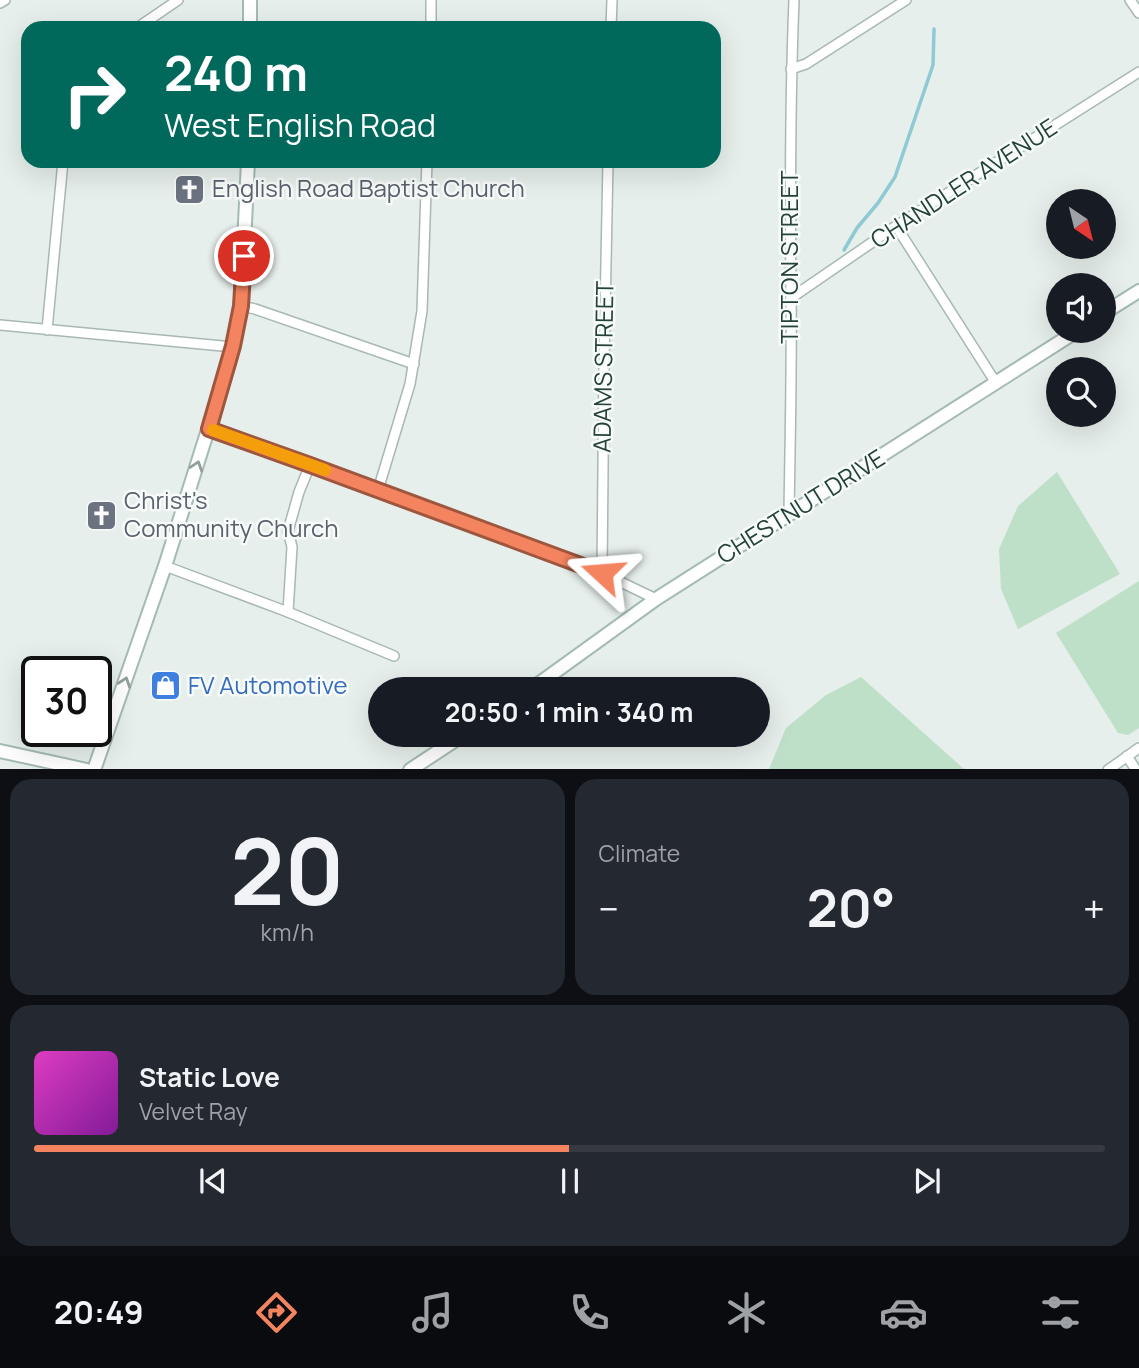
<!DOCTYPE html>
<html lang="en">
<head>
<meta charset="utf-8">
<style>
	:root { --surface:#171b24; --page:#242831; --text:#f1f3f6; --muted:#9ea1a6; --line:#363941; --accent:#f4845f }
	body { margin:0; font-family:Manrope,sans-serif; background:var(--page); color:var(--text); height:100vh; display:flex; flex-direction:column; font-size:26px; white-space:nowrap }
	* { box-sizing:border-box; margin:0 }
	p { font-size:23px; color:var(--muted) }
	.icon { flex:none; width:38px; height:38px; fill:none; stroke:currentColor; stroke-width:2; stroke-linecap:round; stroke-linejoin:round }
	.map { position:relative; height:769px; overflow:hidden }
	.panel { display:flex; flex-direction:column; gap:10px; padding:10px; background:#0d0f14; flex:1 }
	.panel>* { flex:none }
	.banner { position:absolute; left:21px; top:21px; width:700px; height:147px; border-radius:21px; box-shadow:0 7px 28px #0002; background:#00695c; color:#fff; overflow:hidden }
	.needle { width:46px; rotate:145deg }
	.controls { position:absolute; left:1046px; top:189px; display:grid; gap:14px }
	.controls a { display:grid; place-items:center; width:70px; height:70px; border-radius:50%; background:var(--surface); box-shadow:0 7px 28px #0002; font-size:35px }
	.speed { position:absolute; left:21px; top:656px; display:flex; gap:14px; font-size:35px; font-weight:700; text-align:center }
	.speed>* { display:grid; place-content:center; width:91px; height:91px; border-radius:50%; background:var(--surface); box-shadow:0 7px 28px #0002; line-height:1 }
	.speed .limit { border:4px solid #111; border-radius:10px; background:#fff; color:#111 }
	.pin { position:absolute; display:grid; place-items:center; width:60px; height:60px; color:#fff; margin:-30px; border:4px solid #fff; border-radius:50%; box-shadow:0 2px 7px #0007 }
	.me { position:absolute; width:77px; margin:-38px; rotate:289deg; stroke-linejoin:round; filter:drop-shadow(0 0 5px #0008) }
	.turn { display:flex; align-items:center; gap:24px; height:147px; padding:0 28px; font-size:32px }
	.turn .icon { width:91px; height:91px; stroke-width:2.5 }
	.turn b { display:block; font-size:49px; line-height:60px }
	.big { font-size:52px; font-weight:700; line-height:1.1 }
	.panel .widget { flex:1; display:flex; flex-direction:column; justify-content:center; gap:10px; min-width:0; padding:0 24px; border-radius:21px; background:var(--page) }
	.panel .dial { align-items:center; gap:0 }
	.dial b { font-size:91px; line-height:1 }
	.song { display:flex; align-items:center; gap:21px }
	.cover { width:84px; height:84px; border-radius:10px; background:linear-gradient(135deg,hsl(310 70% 55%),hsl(290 70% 35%)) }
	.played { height:7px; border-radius:4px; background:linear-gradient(90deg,var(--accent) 50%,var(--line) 50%) }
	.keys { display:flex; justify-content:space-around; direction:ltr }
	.heat { display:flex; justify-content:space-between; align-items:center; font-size:38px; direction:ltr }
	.panel .tiles { flex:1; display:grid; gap:10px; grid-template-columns:1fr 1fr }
	.widget:last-child { grid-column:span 2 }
	.trip { position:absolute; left:368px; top:677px; width:402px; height:70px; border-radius:35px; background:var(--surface); box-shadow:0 7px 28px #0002; font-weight:700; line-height:70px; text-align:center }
	.dock { display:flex; height:112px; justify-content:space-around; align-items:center; background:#090b0e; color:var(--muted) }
	.dock .icon { width:49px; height:49px }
	.dock .selected { color:var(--accent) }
	.dock b { font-size:32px; color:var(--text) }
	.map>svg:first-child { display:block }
</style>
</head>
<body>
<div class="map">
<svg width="1139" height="770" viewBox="0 0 1139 770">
	<rect width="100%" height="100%" fill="#e6efeb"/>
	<g fill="#bfe0c8">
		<path d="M1057,472l63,102 -102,55 -17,-40 -2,-40 19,-43z"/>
		<path d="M1139,581v147l-11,7 -10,-2 -62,-100z"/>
		<path d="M861,677l103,92h-195l17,-41 40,-33z"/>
	</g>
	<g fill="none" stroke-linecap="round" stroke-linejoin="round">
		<path stroke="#8ec9d4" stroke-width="3.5" d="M844,250l13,-22 21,-25 17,-26 38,-112 1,-36"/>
		<defs>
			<g id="street">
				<path d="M1130,0l9,13"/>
				<path d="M0,3l5,-3"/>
				<path d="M137,28l41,-28"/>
				<path d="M431,28v-28"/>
				<path d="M611,28l1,-28"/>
				<path d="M791,69l15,-5 100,-64"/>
				<path d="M896,226l100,157"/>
				<path d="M791,298l105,-72 243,-154"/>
				<path d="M241,306l14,3 159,55"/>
				<path d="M0,325l233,22"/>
				<path d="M47,330l16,-169"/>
				<path d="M209,429l101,36 292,108 54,26"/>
				<path d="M378,490l32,-106 12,-73 5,-150"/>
				<path d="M789,515c1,-73 3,-145 2,-218 -1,-99 -1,-198 3,-297"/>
				<path d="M165,566l123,46 106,44"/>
				<path d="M602,573l2,-208 4,-204"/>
				<path d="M288,612l4,-65 -4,-16 11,-39 11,-27"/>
				<path d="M1127,756l9,14"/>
				<path d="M1108,770l31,-22"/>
			</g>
			<g id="secondary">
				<path d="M250,0v28"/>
				<path d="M1104,313l35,-22"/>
				<path d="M530,690l126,-91 421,-268"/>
				<path d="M0,751l87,19"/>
				<path d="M94,770l71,-204 65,-206 11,-54 7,-145"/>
				<path d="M410,770l53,-35"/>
			</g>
		</defs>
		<use href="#street" stroke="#a8b8b2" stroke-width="12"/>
		<use href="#secondary" stroke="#a4bbb3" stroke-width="16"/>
		<use href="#street" stroke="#fff" stroke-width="9"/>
		<use href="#secondary" stroke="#fff" stroke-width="12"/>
	</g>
	<defs><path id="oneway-chevron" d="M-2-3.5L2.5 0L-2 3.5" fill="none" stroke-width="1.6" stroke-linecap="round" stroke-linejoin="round" transform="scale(1.75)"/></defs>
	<g stroke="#92a09c">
		<use href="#oneway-chevron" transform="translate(197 466) rotate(-72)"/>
		<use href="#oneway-chevron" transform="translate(125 682) rotate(-71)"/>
	</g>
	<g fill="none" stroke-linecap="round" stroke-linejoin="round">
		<defs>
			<path id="route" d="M244,256l-3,50 -8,40 -24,83 101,36 292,108"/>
		</defs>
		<use href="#route" stroke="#9f563e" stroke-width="18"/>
		<use href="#route" stroke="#f4845f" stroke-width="12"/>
		<path stroke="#f59e0b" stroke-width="12" d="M213,430l112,40"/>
	</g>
	<defs>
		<symbol id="church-square" viewBox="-11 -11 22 22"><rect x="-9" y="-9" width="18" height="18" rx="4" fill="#6b7280" stroke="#f7fbf9"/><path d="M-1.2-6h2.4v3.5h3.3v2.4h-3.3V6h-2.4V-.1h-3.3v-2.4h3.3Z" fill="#fff"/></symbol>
		<symbol id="shop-square" viewBox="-11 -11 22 22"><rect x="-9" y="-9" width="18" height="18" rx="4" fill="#3f7fe0" stroke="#f7fbf9"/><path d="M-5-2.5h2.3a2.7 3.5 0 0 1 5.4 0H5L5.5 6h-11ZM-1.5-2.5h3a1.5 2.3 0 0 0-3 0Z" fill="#fff"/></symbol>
	</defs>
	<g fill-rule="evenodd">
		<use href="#church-square" x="172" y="172" width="35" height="35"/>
		<use href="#church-square" x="84" y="498" width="35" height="35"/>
		<use href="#shop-square" x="148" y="668" width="35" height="35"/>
	</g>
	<g text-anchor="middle" stroke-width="5" stroke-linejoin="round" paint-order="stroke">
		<g font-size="24" fill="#24423a" stroke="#f7fbf9">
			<text transform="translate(964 184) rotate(-33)" y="8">CHANDLER AVENUE</text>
			<text transform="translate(790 257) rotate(-90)" y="8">TIPTON STREET</text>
			<text transform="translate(604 367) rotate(-89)" y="8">ADAMS STREET</text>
			<text transform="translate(801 507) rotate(-32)" y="8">CHESTNUT DRIVE</text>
		</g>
		<g font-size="24" fill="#5b616d" stroke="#f7fbf9" text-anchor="start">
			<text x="212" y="197">English Road Baptist Church</text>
			<text x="124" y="509">Christ's<tspan x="124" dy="28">Community Church</tspan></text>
		</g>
		<g font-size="24" fill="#366cbe" stroke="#f7fbf9" text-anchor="start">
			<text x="188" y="694">FV Automotive</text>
		</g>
	</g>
</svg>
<div class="controls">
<a><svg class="needle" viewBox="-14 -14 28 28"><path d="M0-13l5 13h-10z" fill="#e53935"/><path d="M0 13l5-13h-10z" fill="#9ea1a6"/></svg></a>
<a><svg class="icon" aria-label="sound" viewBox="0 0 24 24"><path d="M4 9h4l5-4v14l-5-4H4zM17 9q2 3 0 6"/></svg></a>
<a><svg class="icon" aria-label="search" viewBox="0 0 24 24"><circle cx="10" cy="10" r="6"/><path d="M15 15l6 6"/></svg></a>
</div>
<div class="speed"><div class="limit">30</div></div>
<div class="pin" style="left:244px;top:256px;background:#d93025"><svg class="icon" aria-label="arrive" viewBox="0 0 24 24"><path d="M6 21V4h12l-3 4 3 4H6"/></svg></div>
<svg class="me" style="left:602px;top:573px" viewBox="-20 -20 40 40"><path d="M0-17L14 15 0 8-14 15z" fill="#f4845f" stroke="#fff" stroke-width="4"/></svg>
<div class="trip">20:50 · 1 min · 340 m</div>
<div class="banner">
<div class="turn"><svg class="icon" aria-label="right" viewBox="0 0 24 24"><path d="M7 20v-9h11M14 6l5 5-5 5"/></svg><div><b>240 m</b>West English Road</div></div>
</div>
</div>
<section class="panel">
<div class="tiles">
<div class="widget dial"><b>20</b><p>km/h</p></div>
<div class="widget"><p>Climate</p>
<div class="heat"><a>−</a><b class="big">20°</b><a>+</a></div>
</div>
<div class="widget">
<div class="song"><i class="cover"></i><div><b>Static Love</b><p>Velvet Ray</p></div></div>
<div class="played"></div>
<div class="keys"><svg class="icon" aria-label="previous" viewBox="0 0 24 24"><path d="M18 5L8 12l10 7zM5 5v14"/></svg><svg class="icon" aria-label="pause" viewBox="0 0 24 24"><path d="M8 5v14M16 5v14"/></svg><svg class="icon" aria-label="next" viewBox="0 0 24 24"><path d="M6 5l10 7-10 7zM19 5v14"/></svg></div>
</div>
</div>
</section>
<nav class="dock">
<b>20:49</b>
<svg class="icon selected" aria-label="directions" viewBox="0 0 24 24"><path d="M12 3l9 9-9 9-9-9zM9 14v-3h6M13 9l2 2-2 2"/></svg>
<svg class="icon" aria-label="music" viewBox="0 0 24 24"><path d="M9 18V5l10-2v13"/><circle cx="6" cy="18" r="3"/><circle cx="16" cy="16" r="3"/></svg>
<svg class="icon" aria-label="phone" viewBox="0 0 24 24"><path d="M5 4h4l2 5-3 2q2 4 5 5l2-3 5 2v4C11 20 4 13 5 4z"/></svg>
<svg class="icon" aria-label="climate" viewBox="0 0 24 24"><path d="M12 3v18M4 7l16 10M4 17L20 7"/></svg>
<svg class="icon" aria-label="car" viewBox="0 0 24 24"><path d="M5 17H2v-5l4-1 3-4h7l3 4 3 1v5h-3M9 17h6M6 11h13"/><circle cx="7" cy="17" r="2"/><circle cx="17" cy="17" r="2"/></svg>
<svg class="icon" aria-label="filters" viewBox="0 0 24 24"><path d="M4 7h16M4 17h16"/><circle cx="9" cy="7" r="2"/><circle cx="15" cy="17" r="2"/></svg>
</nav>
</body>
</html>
